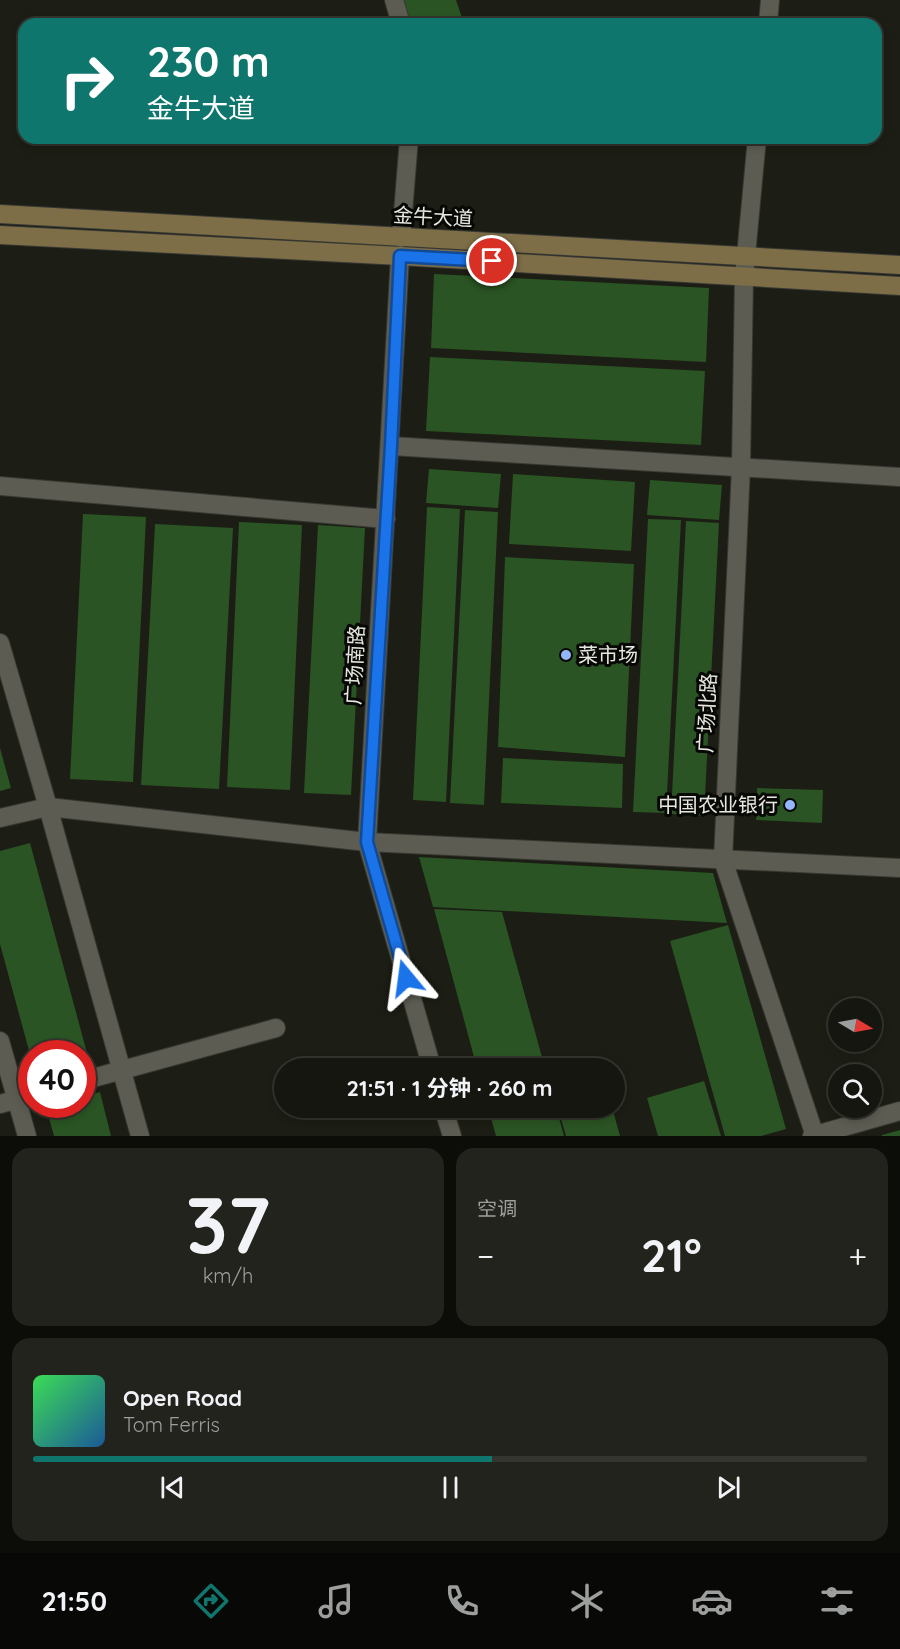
<!DOCTYPE html>
<html lang="zh">
<head>
<meta charset="utf-8">
<style>
	:root { --surface:#15160f; --page:#22231d; --text:#f1f3f6; --muted:#9d9f9e; --line:#34352f; --accent:#0f766e }
	body { margin:0; font-family:Quicksand,"Noto Sans SC",sans-serif; background:var(--page); color:var(--text); height:100vh; display:flex; flex-direction:column; font-size:22px; white-space:nowrap }
	* { box-sizing:border-box; margin:0 }
	p { font-size:20px; color:var(--muted) }
	.icon { flex:none; width:33px; height:33px; fill:none; stroke:currentColor; stroke-width:2; stroke-linecap:round; stroke-linejoin:round }
	.map { position:relative; height:1136px; overflow:hidden }
	.sheet { display:flex; flex-direction:column; gap:12px; padding:12px; background:#0c0c08; flex:1 }
	.sheet>* { flex:none }
	.banner { position:absolute; left:18px; top:18px; width:864px; height:126px; border-radius:18px; box-shadow:0 3px 9px #0003,0 0 0 2px var(--line); background:#0f766e; color:#fff; overflow:hidden }
	.needle { width:39px; rotate:100deg }
	.fabs { position:absolute; left:828px; top:998px; display:grid; gap:12px }
	.fabs a { display:grid; place-items:center; width:54px; height:54px; border-radius:50%; background:var(--surface); box-shadow:0 3px 9px #0003,0 0 0 2px var(--line); font-size:30px }
	.speed { position:absolute; left:18px; top:1040px; display:flex; gap:12px; font-size:30px; font-weight:700; text-align:center }
	.speed>* { display:grid; place-content:center; width:78px; height:78px; border-radius:50%; background:var(--surface); box-shadow:0 3px 9px #0003,0 0 0 2px var(--line); line-height:1 }
	.speed .limit { border:9px solid #d22; background:#fff; color:#111 }
	.pin { position:absolute; display:grid; place-items:center; width:51px; height:51px; color:#fff; margin:-26px; border:3px solid #fff; border-radius:50%; box-shadow:0 2px 6px #0007 }
	.me { position:absolute; width:66px; margin:-33px; rotate:344deg; stroke-linejoin:round; filter:drop-shadow(0 0 4px #0008) }
	.turn { display:flex; align-items:center; gap:21px; height:126px; padding:0 30px; font-size:27px }
	.turn .icon { width:78px; height:78px; stroke-width:2.5 }
	.turn b { display:block; font-size:42px; line-height:51px }
	.big { font-size:45px; font-weight:700; line-height:1.1 }
	.sheet .widget { flex:1; display:flex; flex-direction:column; justify-content:center; gap:9px; min-width:0; padding:0 21px; border-radius:18px; background:var(--page) }
	.sheet .dial { align-items:center; gap:0 }
	.dial b { font-size:78px; line-height:1 }
	.song { display:flex; align-items:center; gap:18px }
	.cover { width:72px; height:72px; border-radius:9px; background:linear-gradient(135deg,hsl(130 70% 55%),hsl(210 70% 35%)) }
	.played { height:6px; border-radius:3px; background:linear-gradient(90deg,var(--accent) 55%,var(--line) 55%) }
	.keys { display:flex; justify-content:space-around; direction:ltr }
	.heat { display:flex; justify-content:space-between; align-items:center; font-size:33px; direction:ltr }
	.sheet .tiles { flex:1; display:grid; gap:12px; grid-template-columns:1fr 1fr }
	.widget:last-child { grid-column:span 2 }
	.trip { position:absolute; left:274px; top:1058px; width:351px; height:60px; border-radius:30px; background:var(--surface); box-shadow:0 3px 9px #0003,0 0 0 2px var(--line); font-weight:700; line-height:60px; text-align:center }
	.tab-bar { display:flex; height:96px; justify-content:space-around; align-items:center; background:#080906; color:var(--muted) }
	.tab-bar .icon { width:42px; height:42px }
	.tab-bar .on { color:var(--accent) }
	.tab-bar b { font-size:27px; color:var(--text) }
	.map>svg:first-child { display:block }
</style>
</head>
<body>
<div class="map">
<svg width="900" height="1136" viewBox="0 0 900 1136">
	<rect width="100%" height="100%" fill="#1c1d14"/>
	<g fill="#2a5423">
		<path d="M402,0h54l8,24h-54z"/>
		<path d="M434,274l275,14 -3,74 -275,-14z"/>
		<path d="M430,357l275,14 -4,74 -275,-14z"/>
		<path d="M429,469l72,5 -3,34 -72,-5z"/>
		<path d="M513,474l122,8 -4,69 -122,-7z"/>
		<path d="M650,480l72,5 -3,35 -72,-5z"/>
		<path d="M427,507l33,2 -14,293 -33,-2z"/>
		<path d="M465,510l33,2 -14,293 -34,-2z"/>
		<path d="M83,514l63,3 -13,265 -63,-3z"/>
		<path d="M648,519l33,1 -15,293 -33,-1z"/>
		<path d="M686,521l33,2 -15,293 -33,-2z"/>
		<path d="M239,522l63,3 -12,265 -63,-3z"/>
		<path d="M155,524l78,4 -14,261 -78,-4z"/>
		<path d="M318,525l47,3 -14,267 -47,-2z"/>
		<path d="M505,557l129,7 -9,193 -127,-10z"/>
		<path d="M0,748l11,40 -11,3z"/>
		<path d="M503,758l120,6 -1,44 -121,-5z"/>
		<path d="M757,788l66,2 -1,33 -66,-3z"/>
		<path d="M30,843l63,232 -11,3v-25h-50l-1,5 -31,-114v-93z"/>
		<path d="M419,857l294,16 14,50 -294,-16z"/>
		<path d="M434,909l68,3 43,156h-68z"/>
		<path d="M728,925l58,204 -25,7h-36l-55,-195z"/>
		<path d="M704,1081l17,55h-63l-11,-38z"/>
		<path d="M100,1092l11,44h-57l-8,-29 12,-3h24v-7z"/>
		<path d="M488,1107h68l8,29h-68z"/>
		<path d="M589,1107h23l8,29h-54l-6,-21z"/>
		<path d="M900,1130v6h-18v-1z"/>
	</g>
	<g fill="none" stroke-linecap="round" stroke-linejoin="round">
		<defs>
			<g id="minor">
				<path d="M394,0l7,24"/>
				<path d="M401,238l8,-100"/>
				<path d="M391,446l509,31"/>
				<path d="M0,486l386,33"/>
				<path d="M0,643l48,164 92,329"/>
				<path d="M0,1041l27,95"/>
				<path d="M82,1081l194,-53"/>
				<path d="M0,1104l32,-9"/>
				<path d="M812,1136l88,-25"/>
			</g>
			<g id="tertiary">
				<path d="M768,24l2,-24"/>
				<path d="M757,138l-13,139 -3,190 -18,393 92,276"/>
				<path d="M400,256l-33,586 65,226"/>
				<path d="M0,818l48,-11 319,35 533,26"/>
				<path d="M443,1107l9,29"/>
			</g>
			<g id="secondary">
				<path d="M0,214l900,51"/>
				<path d="M0,235l400,21 500,30"/>
			</g>
		</defs>
		<use href="#minor" stroke="#383833" stroke-width="20"/>
		<use href="#tertiary" stroke="#383833" stroke-width="20"/>
		<use href="#secondary" stroke="#383833" stroke-width="20"/>
		<use href="#minor" stroke="#5c5c52" stroke-width="18"/>
		<use href="#tertiary" stroke="#5c5c52" stroke-width="18"/>
		<use href="#secondary" stroke="#7d6e48" stroke-width="18"/>
	</g>
	<g fill="none" stroke-linecap="round" stroke-linejoin="round">
		<defs>
			<path id="route" d="M406,978l-39,-136 24,-396 9,-190 92,5"/>
		</defs>
		<use href="#route" stroke="#114b97" stroke-width="15"/>
		<use href="#route" stroke="#1a73e8" stroke-width="10"/>
	</g>
	<g fill="#92b7fd" stroke="#070704" stroke-width="2">
		<circle cx="566" cy="655" r="6"/>
		<circle cx="790" cy="805" r="6"/>
	</g>
	<g text-anchor="middle" stroke-width="6" stroke-linejoin="round" paint-order="stroke">
		<g font-size="20" fill="#e7e7e1" stroke="#070704">
			<text transform="translate(433 217) rotate(3)" y="7">金牛大道</text>
			<text transform="translate(355 665) rotate(-87)" y="7">广场南路</text>
			<text transform="translate(707 713) rotate(-87)" y="7">广场北路</text>
		</g>
		<g font-size="20" fill="#e7e7e1" stroke="#070704" text-anchor="start">
			<text x="578" y="662">菜市场</text>
			<text x="778" y="812" text-anchor="end">中国农业银行</text>
		</g>
	</g>
</svg>
<div class="fabs">
<a><svg class="needle" viewBox="-14 -14 28 28"><path d="M0-13l5 13h-10z" fill="#e53935"/><path d="M0 13l5-13h-10z" fill="#9d9f9e"/></svg></a>
<a><svg class="icon" aria-label="search" viewBox="0 0 24 24"><circle cx="10" cy="10" r="6"/><path d="M15 15l6 6"/></svg></a>
</div>
<div class="speed"><div class="limit">40</div></div>
<div class="pin" style="left:492px;top:261px;background:#d93025"><svg class="icon" aria-label="arrive" viewBox="0 0 24 24"><path d="M6 21V4h12l-3 4 3 4H6"/></svg></div>
<svg class="me" style="left:406px;top:978px" viewBox="-20 -20 40 40"><path d="M0-17L14 15 0 8-14 15z" fill="#1a73e8" stroke="#fff" stroke-width="4"/></svg>
<div class="trip">21:51 · 1 分钟 · 260 m</div>
<div class="banner">
<div class="turn"><svg class="icon" aria-label="right" viewBox="0 0 24 24"><path d="M7 20v-9h11M14 6l5 5-5 5"/></svg><div><b>230 m</b>金牛大道</div></div>
</div>
</div>
<section class="sheet">
<div class="tiles">
<div class="widget dial"><b>37</b><p>km/h</p></div>
<div class="widget"><p>空调</p>
<div class="heat"><a>−</a><b class="big">21°</b><a>+</a></div>
</div>
<div class="widget">
<div class="song"><i class="cover"></i><div><b>Open Road</b><p>Tom Ferris</p></div></div>
<div class="played"></div>
<div class="keys"><svg class="icon" aria-label="previous" viewBox="0 0 24 24"><path d="M18 5L8 12l10 7zM5 5v14"/></svg><svg class="icon" aria-label="pause" viewBox="0 0 24 24"><path d="M8 5v14M16 5v14"/></svg><svg class="icon" aria-label="next" viewBox="0 0 24 24"><path d="M6 5l10 7-10 7zM19 5v14"/></svg></div>
</div>
</div>
</section>
<nav class="tab-bar">
<b>21:50</b>
<svg class="icon on" aria-label="directions" viewBox="0 0 24 24"><path d="M12 3l9 9-9 9-9-9zM9 14v-3h6M13 9l2 2-2 2"/></svg>
<svg class="icon" aria-label="music" viewBox="0 0 24 24"><path d="M9 18V5l10-2v13"/><circle cx="6" cy="18" r="3"/><circle cx="16" cy="16" r="3"/></svg>
<svg class="icon" aria-label="phone" viewBox="0 0 24 24"><path d="M5 4h4l2 5-3 2q2 4 5 5l2-3 5 2v4C11 20 4 13 5 4z"/></svg>
<svg class="icon" aria-label="climate" viewBox="0 0 24 24"><path d="M12 3v18M4 7l16 10M4 17L20 7"/></svg>
<svg class="icon" aria-label="car" viewBox="0 0 24 24"><path d="M5 17H2v-5l4-1 3-4h7l3 4 3 1v5h-3M9 17h6M6 11h13"/><circle cx="7" cy="17" r="2"/><circle cx="17" cy="17" r="2"/></svg>
<svg class="icon" aria-label="filters" viewBox="0 0 24 24"><path d="M4 7h16M4 17h16"/><circle cx="9" cy="7" r="2"/><circle cx="15" cy="17" r="2"/></svg>
</nav>
</body>
</html>
